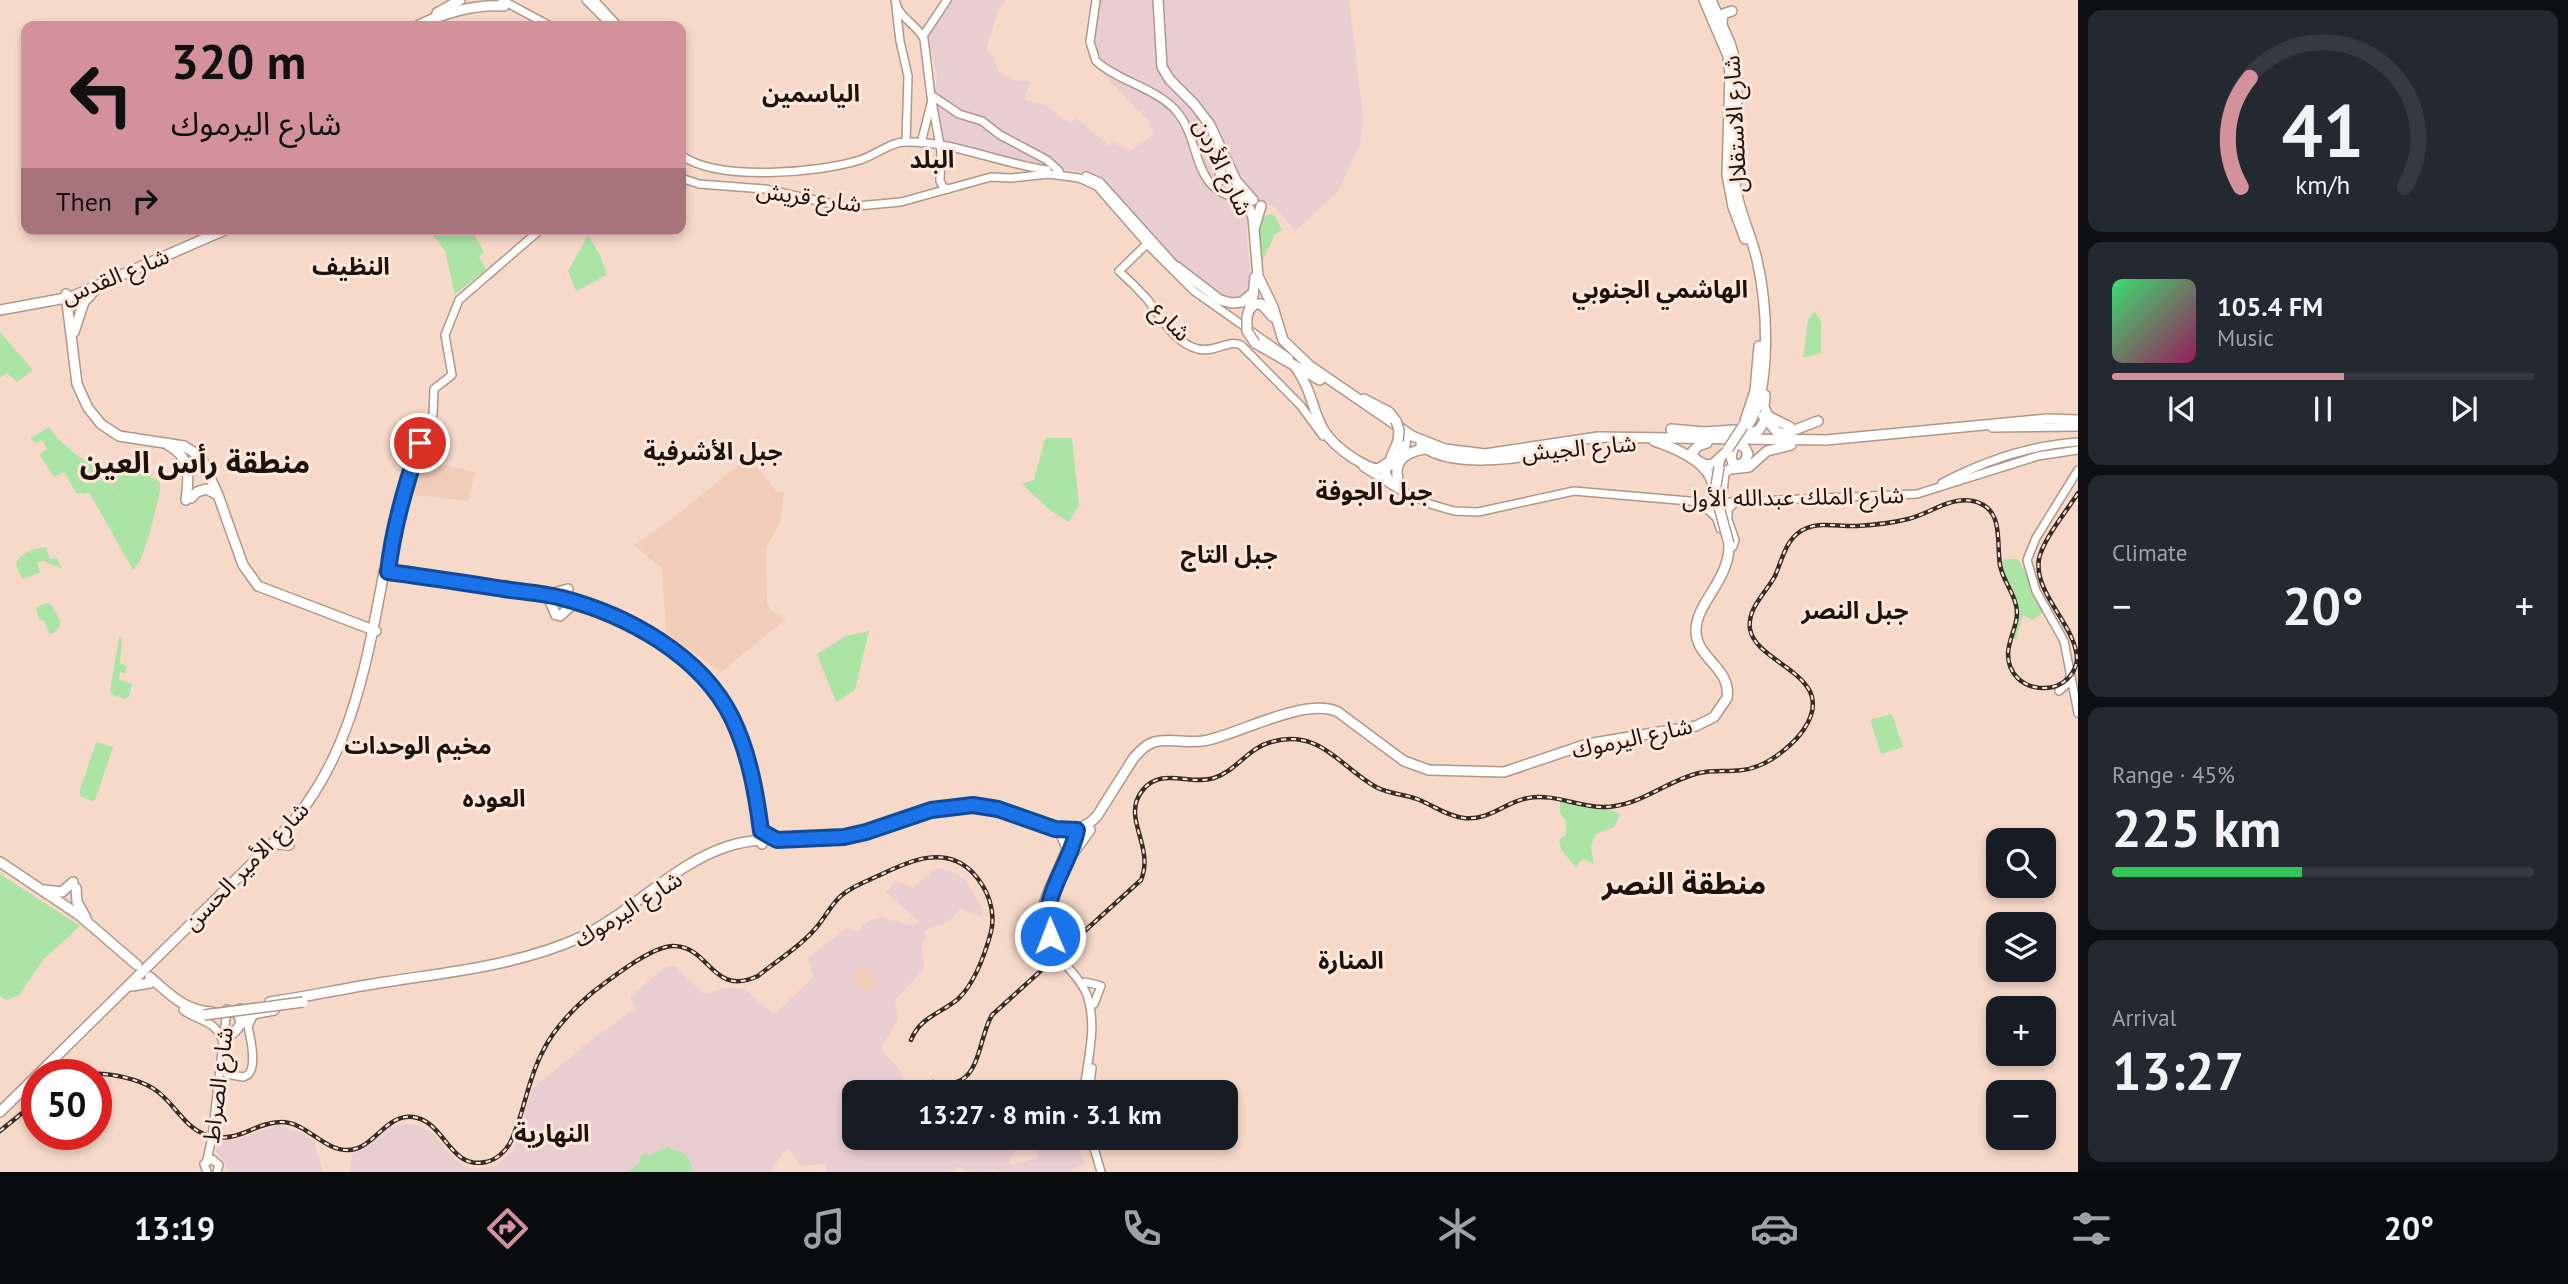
<!DOCTYPE html>
<html lang="en">
<head>
<meta charset="utf-8">
<style>
	:root { --surface:#171b24; --page:#242831; --text:#f1f3f6; --muted:#9ea1a6; --line:#363941; --accent:#d3919b }
	body { margin:0; font-family:"PT Sans","Noto Sans Arabic",sans-serif; background:var(--page); color:var(--text); height:100vh; display:flex; flex-direction:column; font-size:26px; white-space:nowrap }
	* { box-sizing:border-box; margin:0 }
	p { font-size:23px; color:var(--muted) }
	.icon { flex:none; width:38px; height:38px; fill:none; stroke:currentColor; stroke-width:2; stroke-linecap:round; stroke-linejoin:round }
	.map { position:relative; flex:1; overflow:hidden }
	.drawer { display:flex; flex-direction:column; gap:10px; padding:10px; background:#0d0f14; width:490px }
	.drawer>* { flex:none }
	.top-card { position:absolute; left:21px; top:21px; width:665px; height:214px; border-radius:14px; box-shadow:0 4px 10px #0003; background:#d3919b; color:#111; overflow:hidden }
	.tools { position:absolute; left:1986px; top:828px; display:grid; gap:14px }
	.tools a { display:grid; place-items:center; width:70px; height:70px; border-radius:14px; background:var(--surface); box-shadow:0 4px 10px #0003; font-size:35px }
	.speed { position:absolute; left:21px; top:1059px; display:flex; gap:14px; font-size:35px; font-weight:700; text-align:center }
	.speed>* { display:grid; place-content:center; width:91px; height:91px; border-radius:50%; background:var(--surface); box-shadow:0 4px 10px #0003; line-height:1 }
	.speed .limit { border:10px solid #d22; background:#fff; color:#111 }
	.pin { position:absolute; display:grid; place-items:center; width:60px; height:60px; color:#fff; margin:-30px; border:4px solid #fff; border-radius:50%; box-shadow:0 2px 7px #0007 }
	.me { position:absolute; width:77px; margin:-38px; rotate:359deg; stroke-linejoin:round; filter:drop-shadow(0 0 5px #0008) }
	.turn { display:flex; align-items:center; gap:24px; height:147px; padding:0 35px; font-size:32px }
	.turn .icon { width:91px; height:91px; stroke-width:2.5 }
	.turn b { display:block; font-size:49px; line-height:60px }
	.then { display:flex; align-items:center; height:66px; padding:0 35px; background:#0003; gap:14px; font-size:26px }
	.big { font-size:52px; font-weight:700; line-height:1.1 }
	.drawer .widget { flex:1; display:flex; flex-direction:column; justify-content:center; gap:10px; min-width:0; padding:0 24px; border-radius:14px; background:var(--page) }
	.drawer .dial { align-items:center; gap:0 }
	.dial svg { height:182px; overflow:visible; fill:none; stroke:var(--line); stroke-width:7; stroke-linecap:round; text-anchor:middle }
	.dial text { fill:var(--text); stroke:none }
	.song { display:flex; align-items:center; gap:21px }
	.cover { width:84px; height:84px; border-radius:10px; background:linear-gradient(135deg,hsl(140 70% 55%),hsl(330 70% 35%)) }
	.played { height:7px; border-radius:4px; background:linear-gradient(90deg,var(--accent) 55%,var(--line) 55%) }
	.keys { display:flex; justify-content:space-around; direction:ltr }
	.heat { display:flex; justify-content:space-between; align-items:center; font-size:38px; direction:ltr }
	.charge { height:10px; border-radius:5px; background:linear-gradient(90deg,#34c759 45%,var(--line) 0) }
	.trip { position:absolute; left:842px; top:1080px; width:396px; height:70px; border-radius:14px; background:var(--surface); box-shadow:0 4px 10px #0003; font-weight:700; line-height:70px; text-align:center }
	.tab-bar { display:flex; height:112px; justify-content:space-around; align-items:center; background:#090b0e; color:var(--muted) }
	.tab-bar .icon { width:49px; height:49px }
	.tab-bar .active { color:var(--accent) }
	.tab-bar b { font-size:32px; color:var(--text) }
	main { display:flex; flex:1; min-height:0 }
	.map>svg:first-child { display:block }
</style>
</head>
<body>
<main>
<div class="map">
<svg width="2078" height="1172" viewBox="0 0 2078 1172">
	<rect width="100%" height="100%" fill="#f6d9c9"/>
	<g fill="#e9ced1">
		<path d="M950,0h56l-8,10 -12,40 6,5 7,17 12,8 19,1 -6,19 19,4 27,19 6,-5 33,28 4,-4 16,10 25,-18 -5,-13 -49,-50 2,-6 -9,-11 3,-54h253l14,118 -3,26 -22,47 -42,40 -22,-25 -9,-2 -19,24 4,48 -2,16 -8,8 -12,1 -53,-39 -75,-84 -25,-7 -54,-7 -80,-19 -6,-50 2,-19 -9,-38 1,-6z"/>
		<path d="M939,868l17,5 10,8 17,28 -2,8 -20,-9 -13,14 -23,8 1,8 -5,3 3,28 -29,31 3,20 -18,29 20,21 8,22h-54v46h164l3,1 -13,26 29,-6 -2,-17 35,-3 9,9 6,16 -13,5v3h-74l-6,-3 -1,3h-20l-13,-5 -8,5h-122l-4,-8 -22,2 -14,-18 -17,21 2,3h-422l1,-18 11,-5 26,-21 15,-4 12,1 17,8 17,22 15,12 14,2 17,-3 17,-15 19,-62 53,-44 50,-37 -5,-12 36,-29 9,-1 30,29 21,-8 19,2 29,26 39,-38 -5,-19 39,-31 10,5 10,-10 14,-5 31,9 7,-4 -33,-30 10,-11 17,7 19,-17z"/>
		<path d="M278,1125l23,8 13,8 9,31h-93l-14,-21 1,-14 17,4z"/>
	</g>
	<g fill="#f1cdb9">
		<path d="M747,458h3l27,34h7l-3,29 -15,27 1,55 4,7 15,9 -65,53 -55,-39 -4,-65 -28,-23 36,-25z"/>
		<path d="M415,459l60,13 -7,29 -64,-7z"/>
		<path d="M861,965l17,17 -11,11 -17,-16z"/>
	</g>
	<g fill="#e8ced3">
		<path d="M838,988l18,17 -43,44 -17,-17z"/>
		<path d="M629,1013l20,23 -34,26 -17,-22v-3z"/>
		<path d="M793,1110l12,18 -28,28 -16,-17 7,-2z"/>
	</g>
	<g fill="#ace4a6">
		<path d="M1271,214l4,2 7,14 -7,4 -14,30c-3,-16 -12,-46 10,-50z"/>
		<path d="M428,229h35l3,5 6,-3 12,21 -5,4 7,14 -31,24 -10,-43z"/>
		<path d="M588,235l13,22 6,18 -31,16 -8,-20z"/>
		<path d="M1814,311l7,11v31l-18,5 5,-38z"/>
		<path d="M0,332l33,38 -16,12 -10,-9 -7,5z"/>
		<path d="M49,427l9,12 18,16 24,14 20,31 -18,-30 -6,-5c21,4 48,3 64,18v7c-4,18 -15,71 -27,80l-44,-78 -5,2 -8,-1 -12,-21 -10,5 -15,-23 8,-5 -5,-9 -6,3 -6,-5z"/>
		<path d="M1045,438h27l7,67 -10,17 -18,-11 -29,-27 12,-4z"/>
		<path d="M46,547l4,12 7,-1 5,11 -18,-8 -7,1 3,11 -18,6 -6,-14c3,-13 18,-16 30,-18z"/>
		<path d="M2009,559h9c11,17 15,36 27,52l-12,9 -10,-5 -7,25 -4,-2c11,-37 -2,-39 -11,-72v-5z"/>
		<path d="M48,603l4,3 9,16 -3,7 -6,5 -3,-1 -5,-12 -5,-2 -3,-12z"/>
		<path d="M869,631l-14,59 -19,12 -19,-48 29,-18z"/>
		<path d="M119,637l3,1 -2,25 7,3 -2,7 -5,-1 -1,7 13,5 -3,12 -4,3 -12,-4 -3,-4z"/>
		<path d="M1892,714l11,33 -22,7 -11,-34z"/>
		<path d="M96,742l17,5 -18,53 -2,1 -13,-5v-6z"/>
		<path d="M1560,801l48,8 12,5 -6,13 -19,8 -4,13 3,16 -11,-5 -8,8 -14,-18 -2,-10 7,-4v-14l-6,-8z"/>
		<path d="M0,874l80,52 -36,33 -25,36 -13,5 -6,-4z"/>
		<path d="M669,1146l1,3c14,1 21,10 23,23h-65l12,-10v-5l6,-5 3,4z"/>
	</g>
	<g fill="none" stroke-linecap="round" stroke-linejoin="round">
		<defs>
			<g id="major">
				<path d="M502,0l48,26"/>
				<path d="M586,0l26,26"/>
				<path d="M895,0c3,18 22,24 29,39l7,57 10,55 -1,30 3,6 5,2"/>
				<path d="M1096,0l-6,42 6,19c23,21 62,27 82,52 25,32 12,78 64,86"/>
				<path d="M595,1l23,25"/>
				<path d="M896,7l4,34 8,35 -2,66"/>
				<path d="M923,36l24,-36"/>
				<path d="M934,97l25,17 23,7 18,14 47,25 12,11"/>
				<path d="M921,143l11,-43"/>
				<path d="M681,155c36,27 138,18 179,5 14,-4 30,-18 45,-18 44,-2 97,22 142,28"/>
				<path d="M1086,176l14,6 80,89"/>
				<path d="M681,178l18,6 66,5 81,18 55,-5 90,-25 20,1 38,-4 30,4 18,8 54,62 43,43 95,67"/>
				<path d="M1151,240l-32,31c10,9 19,18 28,28 14,18 27,44 51,50 18,4 30,-10 43,-4l60,61 22,30"/>
				<path d="M1992,428l86,-1"/>
				<path d="M1363,467l35,22 32,15 24,7 24,1 96,-21 138,12 205,-9 121,-38 40,-6"/>
				<path d="M2078,470l-42,68 -9,22 9,31 28,50 14,72"/>
				<path d="M1942,483c42,-22 89,-38 136,-41"/>
				<path d="M384,572l18,-76 31,-82 1,-25 18,-14 -7,-40 14,-35 82,-71"/>
				<path d="M2059,691l10,-9 1,-7"/>
				<path d="M1072,830c-5,28 -30,61 -31,87 0,34 35,50 46,78 11,32 0,65 -3,97"/>
				<path d="M1085,982l13,3"/>
				<path d="M1094,1004l7,-18"/>
				<path d="M183,1010c14,11 33,10 39,30"/>
				<path d="M221,1066l6,8 16,3c5,-2 6,-2 8,-7 5,-13 -3,-52 -11,-62"/>
				<path d="M1089,1092l3,-24"/>
				<path d="M1091,1138l10,34"/>
				<path d="M207,1160l5,-23 15,-128"/>
				<path d="M207,1172l-3,-8 8,-5 7,6 -2,7"/>
			</g>
			<g id="highway">
				<path d="M1158,0l4,67 8,13 24,24 16,21 43,92 5,59 15,31 10,33 27,26 102,70 33,13 40,5 113,-17 228,3 221,-21 31,1"/>
				<path d="M1704,0l24,56 2,19 -3,100 6,32 12,32"/>
				<path d="M1711,0l19,43 5,17c6,40 -4,82 0,123 3,27 16,50 22,77 10,43 16,130 -10,167"/>
				<path d="M437,13l23,-13"/>
				<path d="M1722,23l1,-9 9,-3"/>
				<path d="M417,26c26,-13 58,-22 87,-20"/>
				<path d="M1238,183l15,17"/>
				<path d="M1215,185l5,-6 1,-15"/>
				<path d="M1255,226l6,-20"/>
				<path d="M1177,267l43,33 12,3 10,-1 11,-9"/>
				<path d="M66,294l11,90 11,24 13,16 18,12 65,10 17,11 17,38 25,70 15,21 118,45"/>
				<path d="M1250,309l5,-5h6l12,13"/>
				<path d="M0,310l71,-13 156,-68"/>
				<path d="M1247,317l6,-21 2,-19"/>
				<path d="M74,332l10,-30 13,-14"/>
				<path d="M1255,343l65,37"/>
				<path d="M1295,366c27,39 11,61 58,92 9,5 15,10 25,11l11,-7 2,3c10,-4 16,-18 14,-28"/>
				<path d="M1765,395l-1,12 4,9 22,11"/>
				<path d="M1364,399l25,13 7,9"/>
				<path d="M1766,419l11,13 7,2 34,-13"/>
				<path d="M1745,421l10,-30 4,-45"/>
				<path d="M1744,436l15,-6 7,-11 -3,-3"/>
				<path d="M1674,438l-3,-9 33,3 30,-2 4,2"/>
				<path d="M1398,441l-13,31 3,7 11,7"/>
				<path d="M1654,441c21,7 54,20 59,44"/>
				<path d="M1707,443l-9,3 -6,6c2,8 13,15 21,12l12,-11"/>
				<path d="M168,445c24,13 21,31 18,55"/>
				<path d="M1421,445c32,26 115,13 151,0"/>
				<path d="M1734,446c-2,7 -6,14 2,19l8,-2 4,-9 -3,-6 -6,-4"/>
				<path d="M1715,474l5,-15"/>
				<path d="M1400,486c-9,-22 3,-34 25,-37"/>
				<path d="M1713,495l2,15 6,18"/>
				<path d="M191,498l6,-6 9,-3 12,6"/>
				<path d="M1702,503l14,13"/>
				<path d="M1727,517v-8l7,-7"/>
				<path d="M1732,546l2,-6 -13,-37 3,-30 6,-4 19,-2 18,-16 24,-6"/>
				<path d="M550,594l18,-5"/>
				<path d="M549,599l7,16"/>
				<path d="M560,616l12,-11"/>
				<path d="M1577,753l44,-9"/>
				<path d="M1061,834l6,14"/>
				<path d="M278,844l11,1 -1,-11"/>
				<path d="M0,862l79,53 58,50"/>
				<path d="M1066,863l24,-33"/>
				<path d="M76,888l1,14 9,16"/>
				<path d="M45,890l17,2 11,-10"/>
				<path d="M150,977c18,16 35,34 62,35"/>
				<path d="M132,986l18,-3"/>
				<path d="M270,1002c39,-6 77,-14 115,-20 65,-10 135,-17 196,-45 52,-25 93,-74 148,-91 37,-12 78,-3 116,-9 32,-5 60,-21 91,-28 19,-4 40,-5 58,-1 32,8 75,40 103,8l36,-57c6,-7 12,-14 21,-17 17,-5 36,3 54,-2 35,-8 98,-43 130,-28l66,49 25,9 75,2 83,-28 109,-18 18,-9 13,-19c5,-30 -32,-40 -31,-68 0,-27 34,-50 33,-86"/>
				<path d="M248,1024l5,-10 21,-4"/>
				<path d="M223,1049c6,-18 13,-15 18,-26l-2,-8 -5,-3"/>
				<path d="M0,1112l280,-276c70,-72 86,-169 104,-264 39,4 78,11 116,17 21,3 43,4 64,10 64,17 135,55 167,116 21,39 26,85 31,129"/>
			</g>
		</defs>
		<use href="#major" stroke="#b19788" stroke-width="10"/>
		<use href="#highway" stroke="#b19788" stroke-width="12"/>
		<use href="#major" stroke="#fff" stroke-width="7"/>
		<use href="#highway" stroke="#fff" stroke-width="9"/>
		<defs>
			<g id="rail">
				<path d="M93,1074c17,-1 46,5 61,15 23,15 31,44 61,48 25,4 42,-15 66,-15 26,0 42,29 68,28 26,-2 36,-36 64,-33 32,4 36,53 73,45 10,-2 19,-10 24,-19 14,-28 17,-62 32,-90 11,-24 31,-44 51,-61 17,-13 61,-48 82,-46 36,2 37,51 83,30 18,-15 42,-29 57,-47 10,-11 16,-25 27,-34 11,-9 25,-14 38,-20 29,-14 66,-31 93,-2 15,16 23,38 18,59 -6,22 -17,52 -33,67 -18,15 -38,18 -47,41"/>
				<path d="M933,1082c49,12 43,-40 59,-67l149,-135c14,-34 -20,-62 1,-89 19,-25 48,-5 72,-13 22,-7 34,-30 57,-36 49,-14 69,25 105,45 13,7 28,7 41,12 16,6 29,17 47,19 25,3 41,-16 64,-20 25,-5 50,9 75,9 37,0 62,-26 96,-34 19,-4 40,1 59,-7 16,-6 37,-23 46,-37 36,-54 -48,-64 -54,-100 -3,-21 16,-36 25,-53 8,-18 11,-40 32,-48 15,-6 34,-1 50,-2 17,-1 35,-3 51,-7 21,-5 43,-23 65,-18 32,7 23,41 27,64 3,17 17,31 17,48 0,14 -9,27 -9,41 0,41 61,47 69,7 1,-34 -44,-67 -38,-102 4,-20 28,-48 39,-66"/>
				<path d="M0,1131l37,-30"/>
			</g>
		</defs>
		<use href="#rail" stroke="#382c25" stroke-width="4.5"/>
		<use href="#rail" stroke="#ffe7db" stroke-width="2" stroke-dasharray="5" stroke-linecap="butt"/>
		<defs>
			<g id="highway-bridge">
				<path d="M1247,317v14l8,12"/>
				<path d="M1396,421l3,9 -1,11"/>
				<path d="M1728,449l15,-23"/>
				<path d="M1719,467l-4,25 14,52"/>
				<path d="M204,1015l99,-13"/>
			</g>
		</defs>
		<use href="#highway-bridge" stroke="#b19788" stroke-width="12" stroke-linecap="butt"/>
		<use href="#highway-bridge" stroke="#fff" stroke-width="9"/>
	</g>
	<g fill="none" stroke-linecap="round" stroke-linejoin="round">
		<defs>
			<path id="route" d="M420,443c-15,43 -27,84 -32,129 39,5 77,11 116,17 19,3 39,4 58,9 65,17 139,57 170,120 17,35 24,74 29,113l16,9 67,-3 22,-5 65,-22 42,-5 25,4 57,20 22,1c-7,36 -39,69 -27,106"/>
		</defs>
		<use href="#route" stroke="#114b97" stroke-width="18"/>
		<use href="#route" stroke="#1a73e8" stroke-width="12"/>
	</g>
	<g text-anchor="middle" stroke-width="6" stroke-linejoin="round" paint-order="stroke">
		<g font-size="23" fill="#1c130d" stroke="#ffe7db">
			<text transform="translate(1735 124) rotate(-93)" y="8">شارع الاستقلال</text>
			<text transform="translate(1223 167) rotate(64)" y="8">شارع الأردن</text>
			<text transform="translate(809 197) rotate(8)" y="8">شارع قريش</text>
			<text transform="translate(115 276) rotate(-22)" y="8">شارع القدس</text>
			<text transform="translate(1171 321) rotate(46)" y="8">شارع</text>
			<text transform="translate(1579 448) rotate(-5)" y="8">شارع الجيش</text>
			<text transform="translate(1793 497) rotate(-1)" y="8">شارع الملك عبدالله الأول</text>
			<text transform="translate(1632 738) rotate(-12)" y="8">شارع اليرموك</text>
			<text transform="translate(246 866) rotate(-46)" y="8">شارع الأمير الحسن</text>
			<text transform="translate(628 909) rotate(-32)" y="8">شارع اليرموك</text>
			<text transform="translate(218 1085) rotate(-83)" y="8">شارع الصراط</text>
		</g>
		<g font-size="24" font-weight="bold" fill="#1c130d" stroke="#ffe7db">
			<text x="811" y="102">الياسمين</text>
			<text x="932" y="168">البلد</text>
			<text x="351" y="275">النظيف</text>
			<text x="1660" y="298">الهاشمي الجنوبي</text>
			<text x="713" y="460">جبل الأشرفية</text>
			<text x="1374" y="500">جبل الجوفة</text>
			<text x="1229" y="563">جبل التاج</text>
			<text x="1855" y="619">جبل النصر</text>
			<text x="418" y="754">مخيم الوحدات</text>
			<text x="494" y="807">العوده</text>
			<text x="1351" y="969">المنارة</text>
			<text x="552" y="1142">النهارية</text>
		</g>
		<g font-size="30" font-weight="bold" fill="#1c130d" stroke="#ffe7db">
			<text x="195" y="473">منطقة رأس العين</text>
			<text x="1684" y="894">منطقة النصر</text>
		</g>
	</g>
</svg>
<div class="tools">
<a><svg class="icon" aria-label="search" viewBox="0 0 24 24"><circle cx="10" cy="10" r="6"/><path d="M15 15l6 6"/></svg></a>
<a><svg class="icon" aria-label="layers" viewBox="0 0 24 24"><path d="M12 4l9 5-9 5-9-5zM3 14l9 5 9-5"/></svg></a>
<a>+</a>
<a>−</a>
</div>
<div class="speed"><div class="limit">50</div></div>
<div class="pin" style="left:420px;top:443px;background:#d93025"><svg class="icon" aria-label="arrive" viewBox="0 0 24 24"><path d="M6 21V4h12l-3 4 3 4H6"/></svg></div>
<svg class="me" style="left:1050px;top:936px" viewBox="-20 -20 40 40"><circle r="17" fill="#1a73e8" stroke="#fff" stroke-width="3"/><path d="M0-11L8 9 0 5-8 9z" fill="#fff"/></svg>
<div class="trip">13:27 · 8 min · 3.1 km</div>
<div class="top-card">
<div class="turn"><svg class="icon" aria-label="left" viewBox="0 0 24 24"><path d="M17 20v-9H6M10 6l-5 5 5 5"/></svg><div><b>320 m</b>شارع اليرموك</div></div>
<div class="then">Then<svg class="icon" aria-label="right" viewBox="0 0 24 24"><path d="M7 20v-9h11M14 6l5 5-5 5"/></svg></div>
</div>
</div>
<section class="drawer">
<div class="widget dial"><svg viewBox="0 0 100 80">
<path d="M14 69A42 42 0 1 1 86 69"/>
<path d="M14 69A42 42 0 0 1 18 21" stroke="#d3919b"/>
<text x="50" y="56" font-size="32" font-weight="700">41</text>
<text x="50" y="72" font-size="11">km/h</text>
</svg></div>
<div class="widget">
<div class="song"><i class="cover"></i><div><b>105.4 FM</b><p>Music</p></div></div>
<div class="played"></div>
<div class="keys"><svg class="icon" aria-label="previous" viewBox="0 0 24 24"><path d="M18 5L8 12l10 7zM5 5v14"/></svg><svg class="icon" aria-label="pause" viewBox="0 0 24 24"><path d="M8 5v14M16 5v14"/></svg><svg class="icon" aria-label="next" viewBox="0 0 24 24"><path d="M6 5l10 7-10 7zM19 5v14"/></svg></div>
</div>
<div class="widget"><p>Climate</p>
<div class="heat"><a>−</a><b class="big">20°</b><a>+</a></div>
</div>
<div class="widget"><p>Range · 45%</p><b class="big">225 km</b><div class="charge"></div></div>
<div class="widget"><p>Arrival</p><b class="big">13:27</b></div>
</section>
</main>
<nav class="tab-bar">
<b>13:19</b>
<svg class="icon active" aria-label="directions" viewBox="0 0 24 24"><path d="M12 3l9 9-9 9-9-9zM9 14v-3h6M13 9l2 2-2 2"/></svg>
<svg class="icon" aria-label="music" viewBox="0 0 24 24"><path d="M9 18V5l10-2v13"/><circle cx="6" cy="18" r="3"/><circle cx="16" cy="16" r="3"/></svg>
<svg class="icon" aria-label="phone" viewBox="0 0 24 24"><path d="M5 4h4l2 5-3 2q2 4 5 5l2-3 5 2v4C11 20 4 13 5 4z"/></svg>
<svg class="icon" aria-label="climate" viewBox="0 0 24 24"><path d="M12 3v18M4 7l16 10M4 17L20 7"/></svg>
<svg class="icon" aria-label="car" viewBox="0 0 24 24"><path d="M5 17H2v-5l4-1 3-4h7l3 4 3 1v5h-3M9 17h6M6 11h13"/><circle cx="7" cy="17" r="2"/><circle cx="17" cy="17" r="2"/></svg>
<svg class="icon" aria-label="filters" viewBox="0 0 24 24"><path d="M4 7h16M4 17h16"/><circle cx="9" cy="7" r="2"/><circle cx="15" cy="17" r="2"/></svg>
<b>20°</b>
</nav>
</body>
</html>
